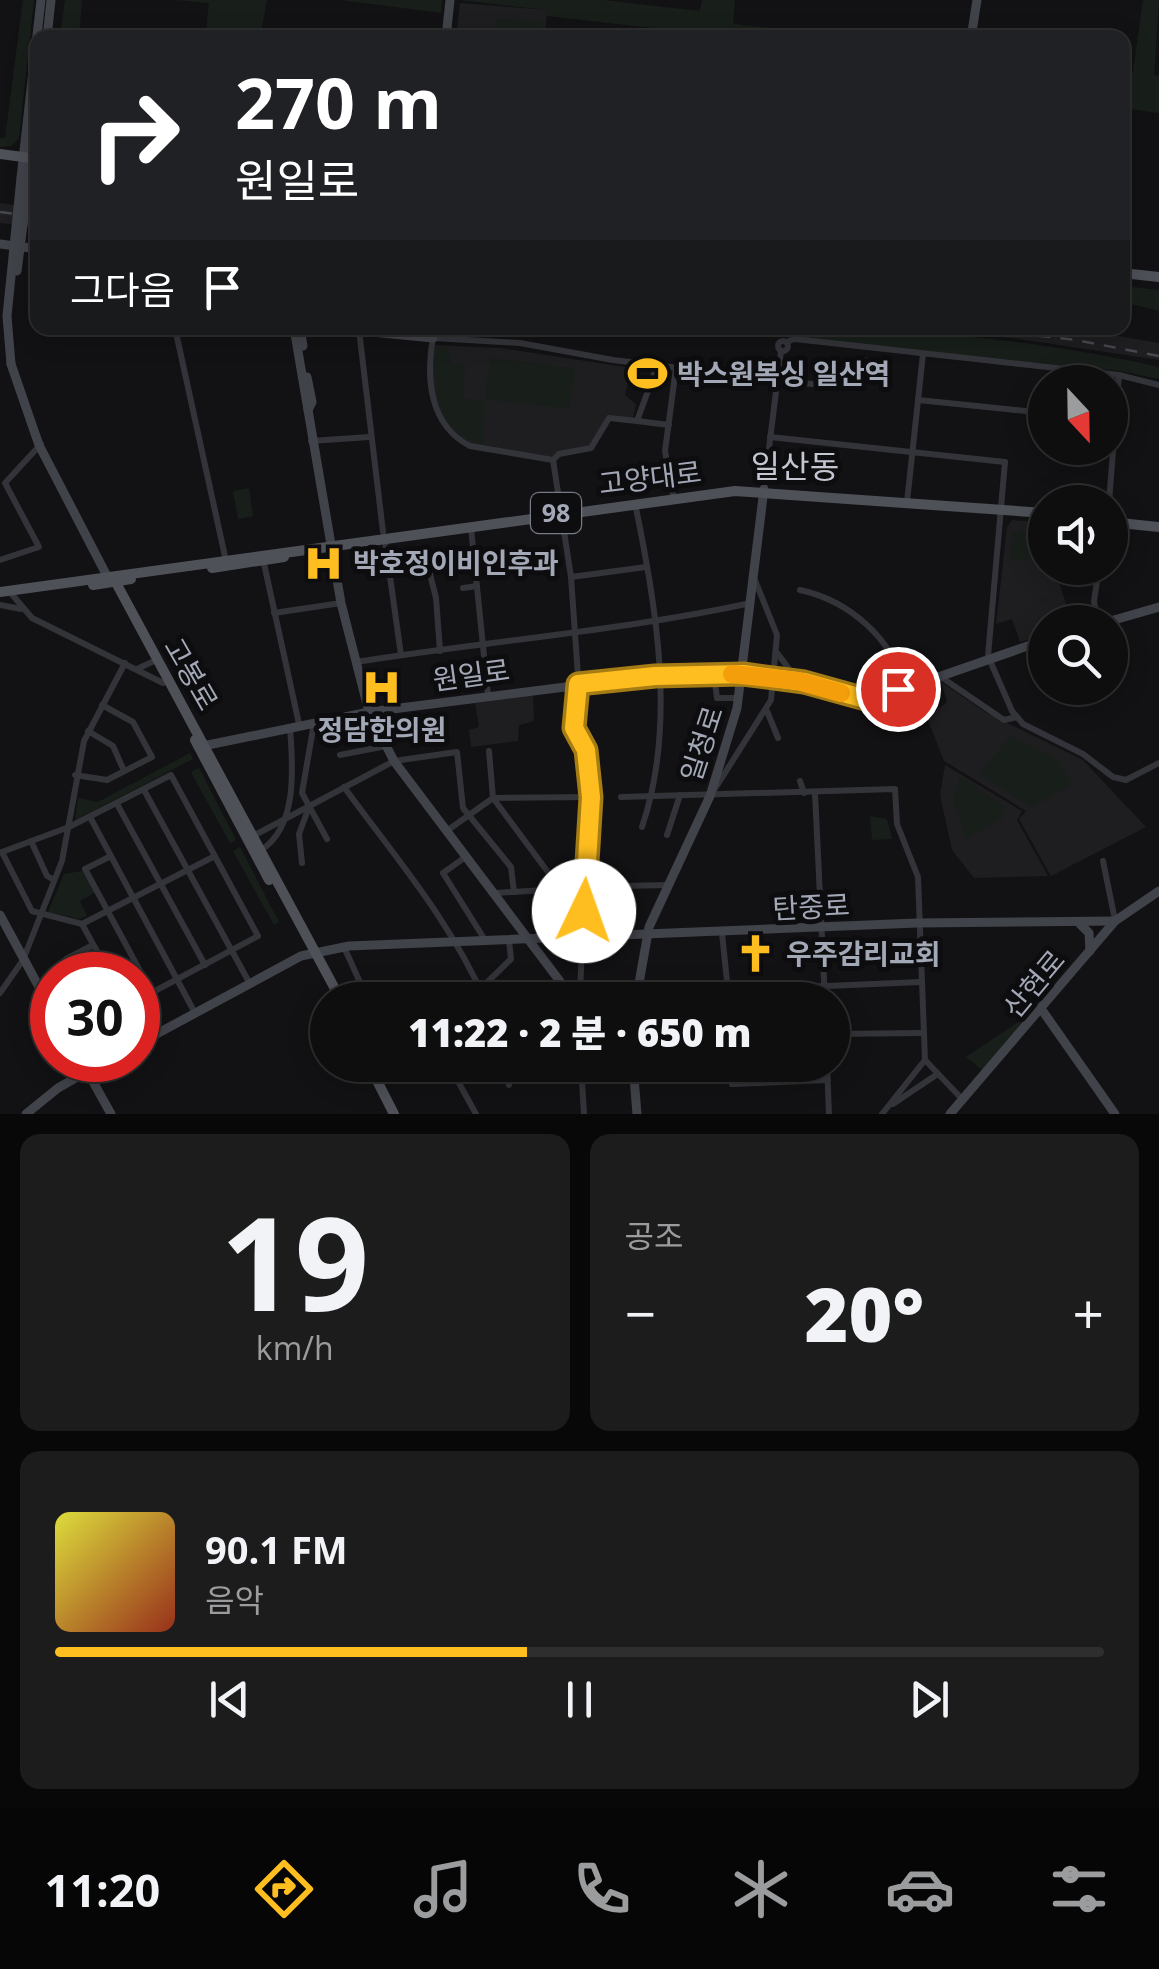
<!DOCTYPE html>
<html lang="ko">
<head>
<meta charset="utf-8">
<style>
	:root { --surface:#0e0e0f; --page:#1c1c1d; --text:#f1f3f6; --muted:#9b9c9e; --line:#2e2e2f; --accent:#ffbe1f }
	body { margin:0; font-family:"Open Sans","Noto Sans KR",sans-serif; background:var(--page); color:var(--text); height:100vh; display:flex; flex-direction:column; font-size:38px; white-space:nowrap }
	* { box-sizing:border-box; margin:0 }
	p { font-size:32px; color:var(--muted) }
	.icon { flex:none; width:55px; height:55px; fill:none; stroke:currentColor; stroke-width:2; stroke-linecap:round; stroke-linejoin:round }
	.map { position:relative; height:1114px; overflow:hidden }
	.drawer { display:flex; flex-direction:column; gap:20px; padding:20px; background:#080808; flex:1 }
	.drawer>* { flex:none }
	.banner { position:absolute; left:30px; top:30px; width:1100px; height:305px; border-radius:20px; box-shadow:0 5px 25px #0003,0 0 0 2px var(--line); background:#202124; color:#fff; overflow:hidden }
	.needle { width:65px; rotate:158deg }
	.tools { position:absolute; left:1028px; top:365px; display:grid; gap:20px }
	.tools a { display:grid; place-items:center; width:100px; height:100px; border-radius:50%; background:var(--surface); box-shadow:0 5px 25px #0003,0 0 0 2px var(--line); font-size:50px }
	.speed { position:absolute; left:30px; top:952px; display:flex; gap:20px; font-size:50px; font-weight:700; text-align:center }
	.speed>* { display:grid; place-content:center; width:130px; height:130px; border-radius:50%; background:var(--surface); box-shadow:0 5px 25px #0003,0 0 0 2px var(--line); line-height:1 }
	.speed .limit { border:15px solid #d22; background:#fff; color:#111 }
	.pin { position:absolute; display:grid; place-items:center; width:85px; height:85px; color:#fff; margin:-42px; border:5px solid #fff; border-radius:50%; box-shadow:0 2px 10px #0007 }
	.me { position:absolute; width:110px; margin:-55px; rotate:3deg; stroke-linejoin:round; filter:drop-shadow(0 0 8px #0008) }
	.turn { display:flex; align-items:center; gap:35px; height:210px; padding:0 40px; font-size:45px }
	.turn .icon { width:130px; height:130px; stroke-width:2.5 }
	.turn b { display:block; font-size:70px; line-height:85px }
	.then { display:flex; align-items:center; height:95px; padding:0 40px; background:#0003; gap:20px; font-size:38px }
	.big { font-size:75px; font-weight:800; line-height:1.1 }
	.drawer .tile { flex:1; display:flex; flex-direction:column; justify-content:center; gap:15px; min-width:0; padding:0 35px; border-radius:20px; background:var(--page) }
	.drawer .dial { align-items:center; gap:0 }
	.dial b { font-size:130px; line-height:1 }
	.song { display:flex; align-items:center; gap:30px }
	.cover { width:120px; height:120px; border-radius:15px; background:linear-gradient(135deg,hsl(60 70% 55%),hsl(10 70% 35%)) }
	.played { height:10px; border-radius:5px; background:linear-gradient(90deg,var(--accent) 45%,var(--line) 45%) }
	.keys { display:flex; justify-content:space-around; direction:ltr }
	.heat { display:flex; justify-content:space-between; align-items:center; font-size:55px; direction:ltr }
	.drawer .tiles { flex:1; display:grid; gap:20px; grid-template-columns:1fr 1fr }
	.tile:last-child { grid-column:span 2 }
	.trip { position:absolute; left:310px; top:982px; width:540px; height:100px; border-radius:50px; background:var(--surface); box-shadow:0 5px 25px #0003,0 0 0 2px var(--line); font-weight:800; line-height:100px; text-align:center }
	.dock { display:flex; height:160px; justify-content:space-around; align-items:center; background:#060606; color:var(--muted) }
	.dock .icon { width:70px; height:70px }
	.dock .current { color:var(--accent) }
	.dock b { font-size:45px; color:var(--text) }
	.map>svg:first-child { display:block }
</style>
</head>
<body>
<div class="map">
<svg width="1159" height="1114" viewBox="0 0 1159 1114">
	<rect width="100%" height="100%" fill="#121214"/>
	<g fill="#1e1e21">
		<path d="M460,3l87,7 -2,27 -89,1z"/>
		<path d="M0,203l37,5v19l-37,-4z"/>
		<path d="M876,328h196l87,15v17l-146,-22z"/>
		<path d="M434,345l67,3 130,20 -6,27 11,9 -3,14 -26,-2 -17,29 -37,12 -83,-12 -24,-22 -16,-36z"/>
		<path d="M1012,520l33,3v45h14l-1,12 14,42h-27v13l-25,7 -8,-23 -16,5 11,-97z"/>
		<path d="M941,682l46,31 96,47 63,67 -95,49 -32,-57 7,-8 -82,-50 -17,-43 20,-16z"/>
		<path d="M533,695l1,26 -15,4 -1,16 -47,6 -2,-17 10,-3 -4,-24z"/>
		<path d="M945,765l77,46 -5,9 31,56 -74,2 -22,-28 -12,-55z"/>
	</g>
	<g fill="#181f1a">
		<path d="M23,0h11l-15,138 -8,8 -11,1v-9h5z"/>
		<path d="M65,0h17l-3,37h-19z"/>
		<path d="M177,0h90l-7,37 -54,-5 3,-29z"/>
		<path d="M341,0h101l-1,13z"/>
		<path d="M460,0h143l97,11 2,-11h33l-2,24 128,13h-164v-4l-150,-17v-6z"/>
		<path d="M1143,0h16l-5,75 5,1v37l-36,-5v-37l10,1z"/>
		<path d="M497,18l45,3 -1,16h-46z"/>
		<path d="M1123,286l36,4v21l-36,-9z"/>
		<path d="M789,328c123,1 250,11 370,39v12l-39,-8 -332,-33z"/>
		<path d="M435,347l13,1 4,15 13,1 -2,34 22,3 -2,43c-46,-6 -51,-60 -48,-97z"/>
		<circle cx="867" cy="369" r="12"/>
		<path d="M490,358l85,10 -5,41 -85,-10z"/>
		<path d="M249,488l4,28 -15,3 -5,-28z"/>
		<path d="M1013,532l32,1v27h-35z"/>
		<path d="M1011,735l47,24 14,26 -41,23 -52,-34z"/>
		<path d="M190,753l3,6 -118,61 3,-22 20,4z"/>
		<path d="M199,768l37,72 -6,3 -39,-71z"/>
		<path d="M960,777l46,30 -3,11 -37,21 -13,-40z"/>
		<path d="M870,816l17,3 5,20 -20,1z"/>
		<path d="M240,847l39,75 -5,3 -41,-74z"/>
		<path d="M82,871l14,21 -16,9 7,15 -7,3 -32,-7 16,-38z"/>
		<path d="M1035,1011l-53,59 -16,-13z"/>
	</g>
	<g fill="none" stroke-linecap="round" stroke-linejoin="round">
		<g stroke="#333439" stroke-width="6">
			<path d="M175,328l51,233"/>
			<path d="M359,330l24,202"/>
			<circle cx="783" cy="346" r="5"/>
			<path d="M786,342l9,-3 324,36 40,10"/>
			<path d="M657,366l-20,55 32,4"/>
			<path d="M918,400l127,13"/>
			<path d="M770,437l235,25 -17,194 24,55 11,13 60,30 30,23 13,3 33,-17"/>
			<path d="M311,441l58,-4"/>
			<path d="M553,460l-83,-14c-41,-21 -44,-68 -37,-108l87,5 93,17 224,27"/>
			<path d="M553,460l18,117 8,113 -5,38 12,22 4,22 -10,220 -6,7"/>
			<path d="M553,460l6,-6 32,-6 18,-30 28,3"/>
			<path d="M764,489l17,-138"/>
			<path d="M674,500l-9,-49 11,-83"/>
			<path d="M907,502l16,-148"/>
			<path d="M1109,502l10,-127"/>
			<path d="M635,503c21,104 42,221 7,324"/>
			<path d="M471,528l17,167"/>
			<path d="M385,541l16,114"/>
			<path d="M263,559l36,165"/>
			<path d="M0,560l39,-13 -34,-64 36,-39"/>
			<path d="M429,570l7,28 4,53"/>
			<path d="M571,577l75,-10"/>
			<path d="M463,588l14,-2"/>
			<path d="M800,590c47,10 94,48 103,97"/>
			<path d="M9,591l23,27 131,65"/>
			<path d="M0,605l21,4"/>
			<path d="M274,613l67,-10"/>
			<path d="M1097,622l-3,-21 5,-33"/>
			<path d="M778,654l19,26"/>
			<path d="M356,662c131,-21 265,-31 395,-59"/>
			<path d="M137,669l15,-7"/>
			<path d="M714,675l3,23h22"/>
			<path d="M938,675l66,45 13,-3"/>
			<path d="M767,711l11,27"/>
			<path d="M314,723l-12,70 25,46"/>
			<path d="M88,731l25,15 11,25"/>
			<path d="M489,751l4,47 66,89"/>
			<path d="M340,755l46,-9"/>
			<path d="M75,775l32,5 45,-23 -19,-35 -31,-17"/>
			<path d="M800,781l4,12"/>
			<path d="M344,787c51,70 106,133 141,213"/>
			<path d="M144,790l106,194"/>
			<path d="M815,793l10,207"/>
			<path d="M711,795l60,-95 6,-65 -22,-55"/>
			<path d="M621,797l274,-8 2,35 21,53 7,183 37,39"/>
			<path d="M117,804l88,161"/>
			<path d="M90,817l105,196"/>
			<path d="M448,830l45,-32 98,-1"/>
			<path d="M667,835l13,-40"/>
			<path d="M253,836l141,-75 63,-9 6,56 48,59 3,25"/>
			<path d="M31,841l16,35 7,4"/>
			<path d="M261,850c37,-23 32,-84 29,-123"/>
			<path d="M111,856l-26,13 67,124"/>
			<path d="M467,856l-24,17 42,67"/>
			<path d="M1103,861l12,59"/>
			<path d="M302,863l-3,-29 10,-27"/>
			<path d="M625,886l42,-1"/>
			<path d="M495,893l102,-6"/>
			<path d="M82,924l133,-68"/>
			<path d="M722,933l6,58"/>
			<path d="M344,947l24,53"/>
			<path d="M75,975l-9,-16 27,-14"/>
			<path d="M110,975l-28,-51 -50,-13 -30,-59 67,-25 102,-52 87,161 -120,64"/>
			<path d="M0,993l23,-33 39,-99 22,-120 41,-78"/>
			<path d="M637,994l284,-12"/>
			<path d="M530,995l27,4"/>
			<path d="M469,1000l42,-41 -2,-19"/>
			<path d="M138,1026l7,14"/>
			<path d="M832,1034l89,-1"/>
			<path d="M449,1065l27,49"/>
			<path d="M506,1065l3,20"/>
			<path d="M581,1065l3,49"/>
			<path d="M731,1065l1,19 96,-4"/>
			<path d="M827,1065l2,49"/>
			<path d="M381,1075l21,-10"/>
			<path d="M893,1104l43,-29"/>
			<path d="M882,1114l43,-54"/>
		</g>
		<g stroke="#41434a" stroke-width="9">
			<path d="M47,38l4,-38"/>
			<path d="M446,38l4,-38"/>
			<path d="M971,38l6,-38"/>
			<path d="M21,178l20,-178"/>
			<path d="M29,179l9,-57"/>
			<path d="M0,244l38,5"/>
			<path d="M294,328l47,275 28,109 25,49 180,239"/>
			<path d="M300,328l3,18"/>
			<path d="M331,328l102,10"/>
			<path d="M410,328l22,8"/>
			<path d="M11,364l28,81 68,131"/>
			<path d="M307,377l5,25 -4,8"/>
			<path d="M1107,622l52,-15"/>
			<path d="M198,747l171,-35 291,-37 83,-1 61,8 68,18 173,-60"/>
			<path d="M0,915l52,96"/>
			<path d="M1079,923l10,10 1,18"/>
			<path d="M636,1000l13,-73 61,-131 27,-88 27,-219"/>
			<path d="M1042,1010l73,104"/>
			<path d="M138,1044l163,-88 48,-10 568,-23 198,-2"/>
			<path d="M81,1060l30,54"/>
			<path d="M633,1065l4,49"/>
			<path d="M26,1114l32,-26 49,-28"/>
			<path d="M950,1114l165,-193 44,-30"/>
		</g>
		<g stroke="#4f5159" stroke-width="10">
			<path d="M0,154l38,5"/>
			<path d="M1122,273l37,4"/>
			<path d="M1110,522l49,5"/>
			<path d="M212,568l72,-11"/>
			<path d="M114,579l227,421"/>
			<path d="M93,585l38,-6"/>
			<path d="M0,592l735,-101 310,22"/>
			<path d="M195,740l74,140"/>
			<path d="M369,1065l25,49"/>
		</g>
		<g stroke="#46484f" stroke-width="2.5" stroke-dasharray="12 10" stroke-linecap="butt">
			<path d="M0,212l38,5"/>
			<path d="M973,328l103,12 83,16"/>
		</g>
		<g stroke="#41434a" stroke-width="9">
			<path d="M17,271l12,-92"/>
			<path d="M11,364l-4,-48 14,-138"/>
		</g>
	</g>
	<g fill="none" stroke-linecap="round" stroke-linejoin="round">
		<defs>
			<path id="route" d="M584,911l7,-114 -5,-47 -12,-22 4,-44 77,-8 88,-2 61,8 65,18 29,-11"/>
		</defs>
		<use href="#route" stroke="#a67c14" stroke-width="25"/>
		<use href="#route" stroke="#ffbe1f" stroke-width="18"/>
		<path stroke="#f59e0b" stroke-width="18" d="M732,674l66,7 43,12"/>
	</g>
	<defs>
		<symbol id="stadium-bare" viewBox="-9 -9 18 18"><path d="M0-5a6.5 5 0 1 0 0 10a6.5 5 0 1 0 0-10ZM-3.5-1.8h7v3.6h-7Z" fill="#ffbe1f" stroke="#0d0d0f" stroke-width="2.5" paint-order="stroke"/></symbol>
		<symbol id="hospital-bare" viewBox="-9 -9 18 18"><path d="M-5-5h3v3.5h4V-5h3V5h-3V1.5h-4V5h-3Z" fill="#ffbe1f" stroke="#0d0d0f" stroke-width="2.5" paint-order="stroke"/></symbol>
		<symbol id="church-bare" viewBox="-9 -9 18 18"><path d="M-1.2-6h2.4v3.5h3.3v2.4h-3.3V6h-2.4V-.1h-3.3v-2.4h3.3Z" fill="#ffbe1f" stroke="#0d0d0f" stroke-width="2.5" paint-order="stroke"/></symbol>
	</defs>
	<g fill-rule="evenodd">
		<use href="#stadium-bare" x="620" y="346" width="55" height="55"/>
		<use href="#hospital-bare" x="296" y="536" width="55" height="55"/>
		<use href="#hospital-bare" x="354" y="660" width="55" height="55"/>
		<use href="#church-bare" x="728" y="926" width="55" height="55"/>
	</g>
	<g text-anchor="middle" stroke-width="10" stroke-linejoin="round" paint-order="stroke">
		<rect fill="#0d0d0f" stroke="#767a84" stroke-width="2.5" x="531" y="493" width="50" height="40" rx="8"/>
		<g font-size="25" font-weight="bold" fill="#a3a8b6">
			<text x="556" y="522">98</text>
		</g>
		<g font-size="28" font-weight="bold" fill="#a3a8b6" stroke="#0d0d0f" text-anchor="start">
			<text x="677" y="384">박스원복싱 일산역</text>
			<text x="353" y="573">박호정이비인후과</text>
			<text x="382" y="740" text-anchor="middle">정담한의원</text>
			<text x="786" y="964">우주감리교회</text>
		</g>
		<g font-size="28" fill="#a3a8b6" stroke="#0d0d0f">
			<text transform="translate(650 478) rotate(-7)" y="10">고양대로</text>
			<text transform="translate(191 674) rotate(60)" y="10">고봉로</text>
			<text transform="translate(471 675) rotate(-8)" y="10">원일로</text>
			<text transform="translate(702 744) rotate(-72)" y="10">일청로</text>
			<text transform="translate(811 907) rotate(-3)" y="10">탄중로</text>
			<text transform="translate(1034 984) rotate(-50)" y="10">산현로</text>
		</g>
		<g font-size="32" fill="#c4c7d2" stroke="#0d0d0f">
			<text x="795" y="478">일산동</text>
		</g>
	</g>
</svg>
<div class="tools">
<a><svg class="needle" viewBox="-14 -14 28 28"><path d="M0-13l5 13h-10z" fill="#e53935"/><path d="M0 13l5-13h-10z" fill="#9b9c9e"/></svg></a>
<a><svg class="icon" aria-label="sound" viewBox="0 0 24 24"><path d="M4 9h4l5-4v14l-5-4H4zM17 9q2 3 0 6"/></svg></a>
<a><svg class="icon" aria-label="search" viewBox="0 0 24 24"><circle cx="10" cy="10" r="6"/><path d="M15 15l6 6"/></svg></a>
</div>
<div class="speed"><div class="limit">30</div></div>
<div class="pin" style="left:898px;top:689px;background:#d93025"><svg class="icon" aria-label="arrive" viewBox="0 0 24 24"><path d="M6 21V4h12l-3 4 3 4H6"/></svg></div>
<svg class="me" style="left:584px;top:911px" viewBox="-20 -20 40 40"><circle r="19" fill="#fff"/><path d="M0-13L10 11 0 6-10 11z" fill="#ffbe1f"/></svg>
<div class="trip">11:22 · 2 분 · 650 m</div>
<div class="banner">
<div class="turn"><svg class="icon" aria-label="right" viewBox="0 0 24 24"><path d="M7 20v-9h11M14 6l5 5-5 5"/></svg><div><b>270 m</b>원일로</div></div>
<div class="then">그다음<svg class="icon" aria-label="arrive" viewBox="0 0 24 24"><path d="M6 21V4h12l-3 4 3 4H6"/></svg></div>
</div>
</div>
<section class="drawer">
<div class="tiles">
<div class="tile dial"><b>19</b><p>km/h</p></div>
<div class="tile"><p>공조</p>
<div class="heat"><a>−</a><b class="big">20°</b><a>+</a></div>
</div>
<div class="tile">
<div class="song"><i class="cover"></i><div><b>90.1 FM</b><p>음악</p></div></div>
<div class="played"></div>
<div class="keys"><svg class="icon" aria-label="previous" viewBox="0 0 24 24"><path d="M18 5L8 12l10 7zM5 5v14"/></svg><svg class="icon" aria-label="pause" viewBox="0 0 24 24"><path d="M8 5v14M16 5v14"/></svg><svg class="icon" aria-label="next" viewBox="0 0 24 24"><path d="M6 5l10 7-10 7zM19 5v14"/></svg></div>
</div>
</div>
</section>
<nav class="dock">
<b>11:20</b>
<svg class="icon current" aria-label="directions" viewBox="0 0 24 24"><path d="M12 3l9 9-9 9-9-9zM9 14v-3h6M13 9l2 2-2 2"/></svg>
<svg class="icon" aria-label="music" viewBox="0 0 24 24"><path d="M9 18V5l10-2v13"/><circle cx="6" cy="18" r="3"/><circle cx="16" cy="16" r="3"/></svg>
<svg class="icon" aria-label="phone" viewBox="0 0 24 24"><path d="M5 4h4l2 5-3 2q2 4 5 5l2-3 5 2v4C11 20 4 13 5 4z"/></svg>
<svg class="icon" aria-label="climate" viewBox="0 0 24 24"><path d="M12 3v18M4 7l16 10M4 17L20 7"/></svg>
<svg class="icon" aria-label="car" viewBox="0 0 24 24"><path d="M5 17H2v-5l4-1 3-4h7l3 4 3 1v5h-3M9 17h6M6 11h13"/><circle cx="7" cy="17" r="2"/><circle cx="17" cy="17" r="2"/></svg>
<svg class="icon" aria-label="filters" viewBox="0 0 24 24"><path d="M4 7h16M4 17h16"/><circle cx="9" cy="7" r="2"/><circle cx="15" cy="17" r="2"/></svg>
</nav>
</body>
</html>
